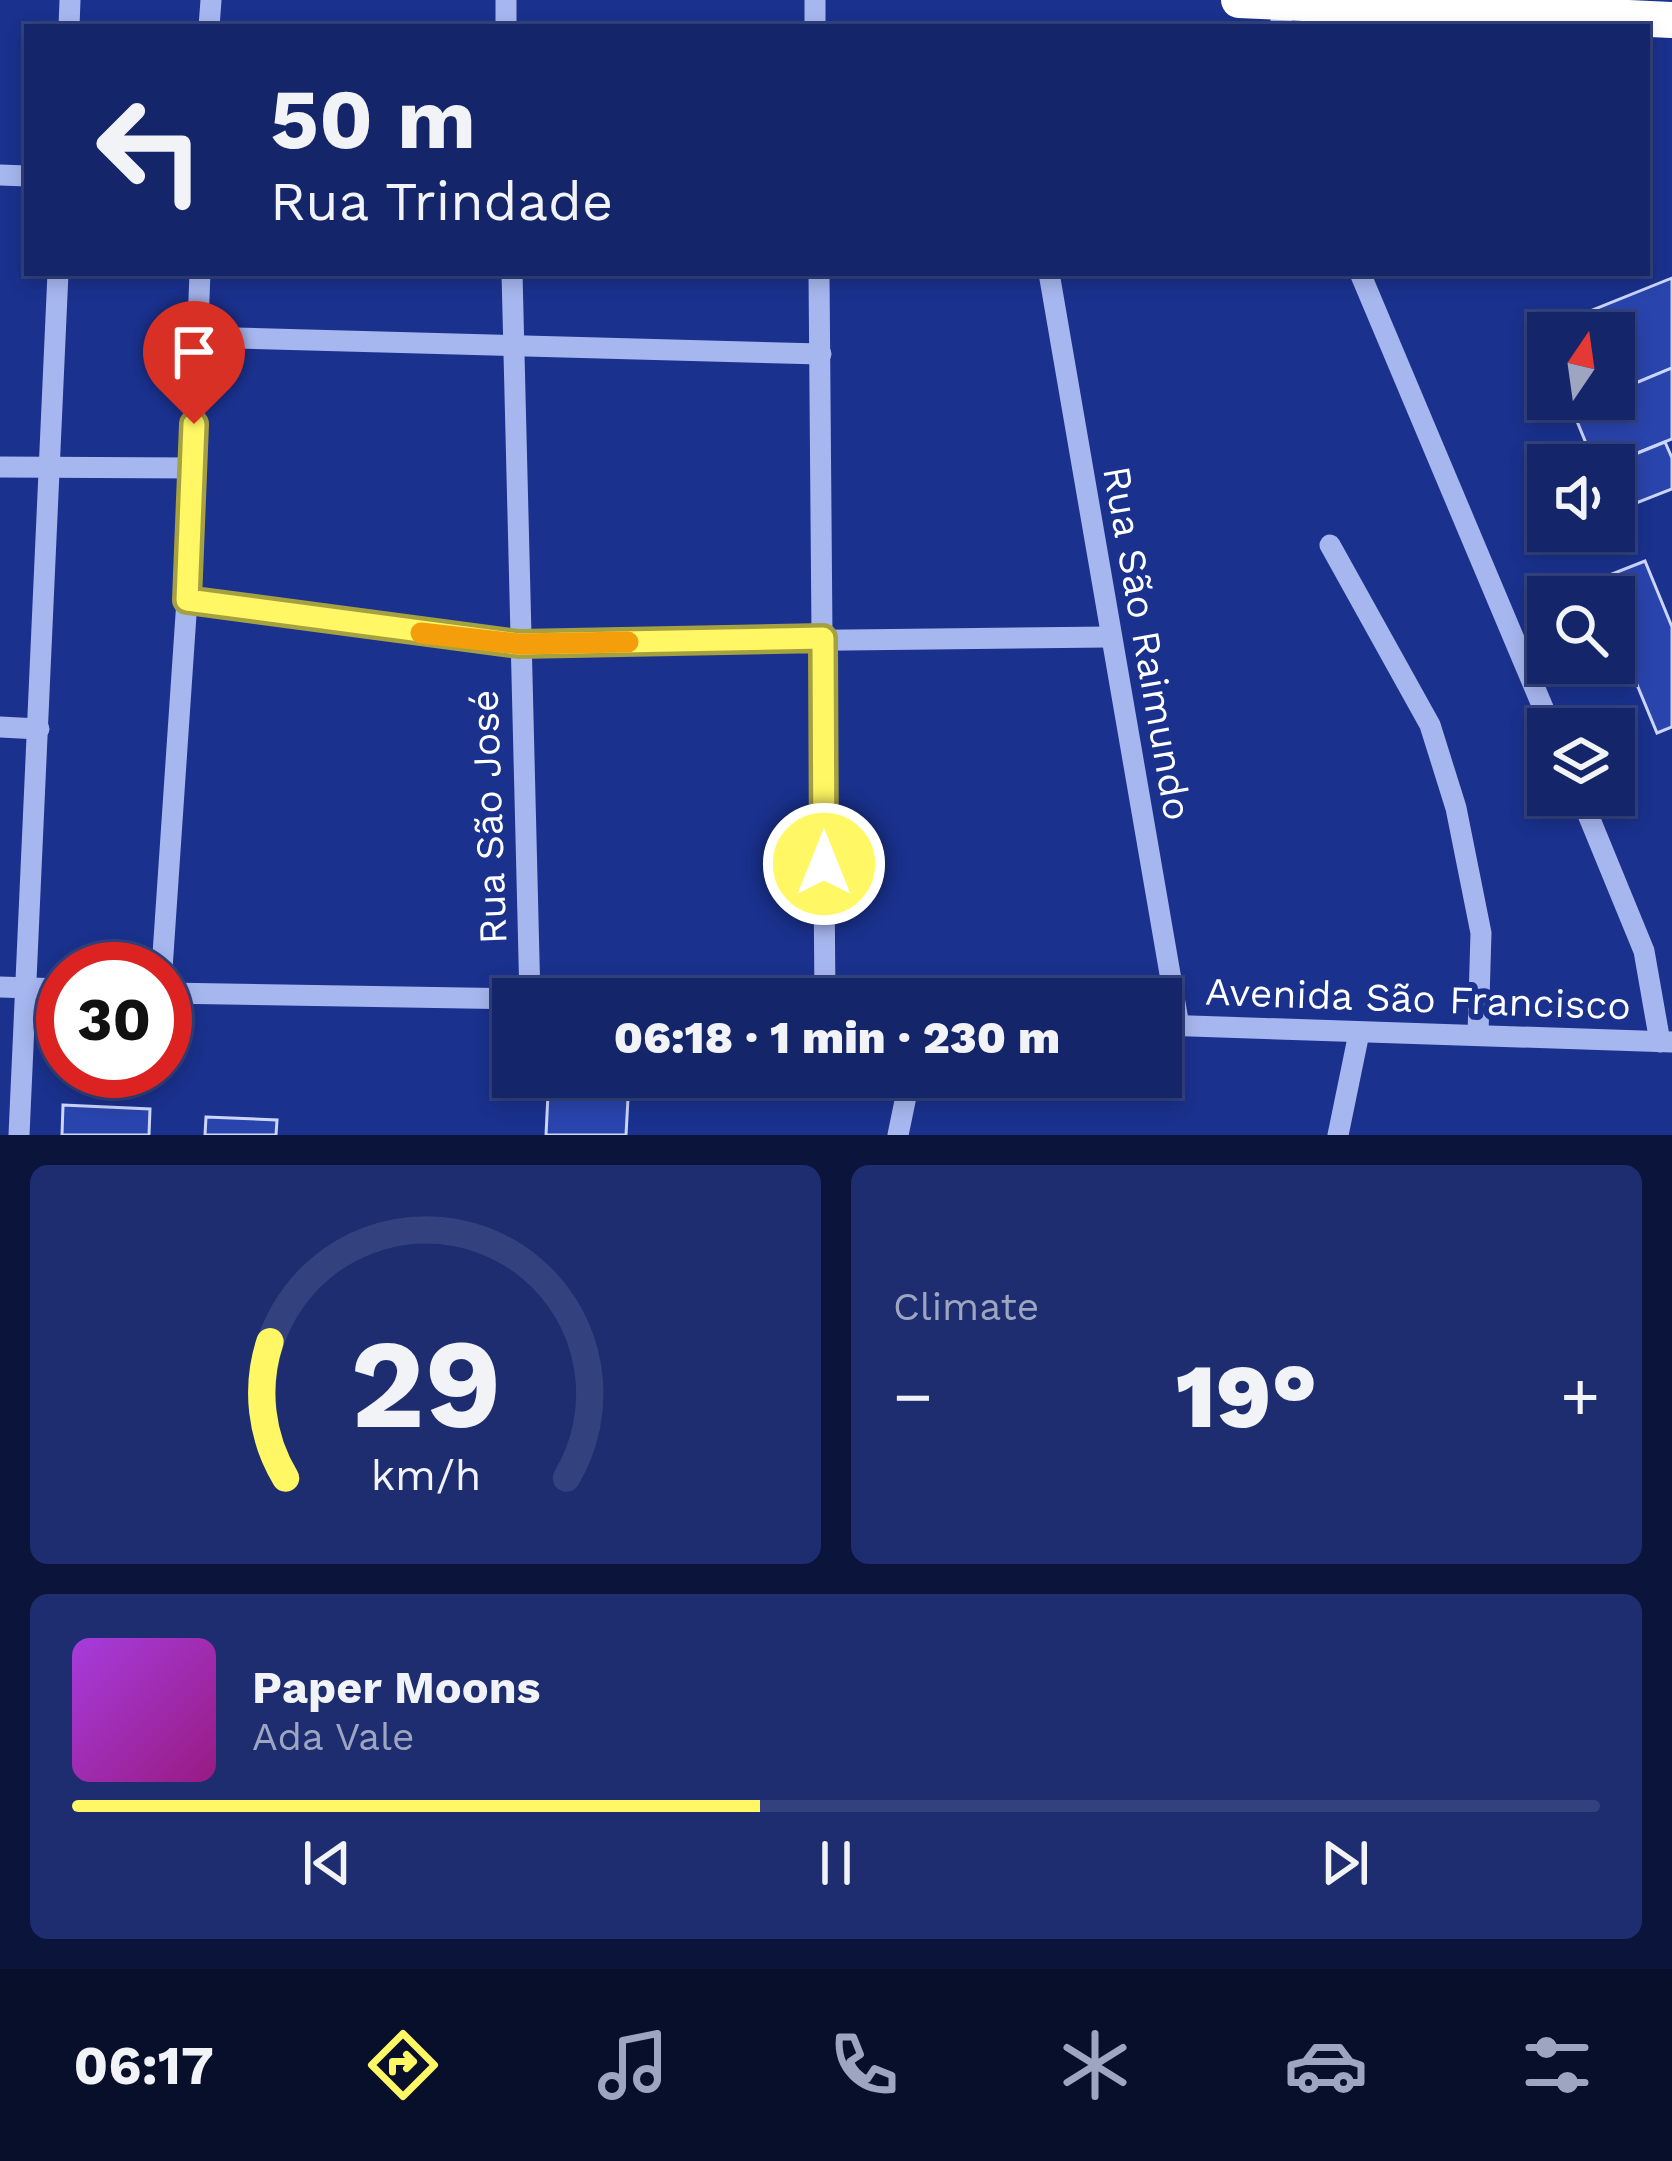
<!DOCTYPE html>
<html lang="en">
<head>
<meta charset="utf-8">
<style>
	:root { --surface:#14256a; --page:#1d2d70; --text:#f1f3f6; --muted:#9da5c1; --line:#33427e; --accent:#fff763 }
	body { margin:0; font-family:"Work Sans",sans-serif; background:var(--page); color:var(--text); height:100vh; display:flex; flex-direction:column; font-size:45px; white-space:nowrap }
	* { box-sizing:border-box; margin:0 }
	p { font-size:39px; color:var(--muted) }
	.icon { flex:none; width:66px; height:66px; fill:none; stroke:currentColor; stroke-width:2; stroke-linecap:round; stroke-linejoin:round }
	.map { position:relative; height:1135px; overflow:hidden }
	.details { display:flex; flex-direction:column; gap:30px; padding:30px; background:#0b143a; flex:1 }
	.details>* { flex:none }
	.banner { position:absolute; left:24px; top:24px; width:1626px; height:252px; border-radius:0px; box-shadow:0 6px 18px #0003,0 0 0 3px var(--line); background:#14256a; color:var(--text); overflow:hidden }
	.needle { width:78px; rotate:13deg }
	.buttons { position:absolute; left:1527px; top:312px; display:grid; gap:24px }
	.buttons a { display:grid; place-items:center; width:108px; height:108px; border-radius:0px; background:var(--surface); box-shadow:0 6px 18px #0003,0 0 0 3px var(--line); font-size:60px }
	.speed { position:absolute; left:36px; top:942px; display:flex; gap:24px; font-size:60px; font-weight:700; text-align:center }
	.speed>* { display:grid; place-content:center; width:156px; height:156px; border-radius:50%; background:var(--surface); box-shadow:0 6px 18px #0003,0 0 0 3px var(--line); line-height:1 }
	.speed .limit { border:18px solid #d22; background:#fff; color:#111 }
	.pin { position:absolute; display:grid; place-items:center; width:102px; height:102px; color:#fff; margin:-123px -51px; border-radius:50% 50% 50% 0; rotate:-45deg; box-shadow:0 0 12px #0007 }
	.pin .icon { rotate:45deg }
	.me { position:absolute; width:132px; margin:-66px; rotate:0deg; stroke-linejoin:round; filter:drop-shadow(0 0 9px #0008) }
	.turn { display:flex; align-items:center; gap:42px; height:252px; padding:0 48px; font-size:54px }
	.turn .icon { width:156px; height:156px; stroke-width:2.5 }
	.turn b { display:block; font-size:84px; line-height:102px }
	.big { font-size:90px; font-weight:800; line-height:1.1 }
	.details .tile { flex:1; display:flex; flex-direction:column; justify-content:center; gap:18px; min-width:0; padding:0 42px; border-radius:18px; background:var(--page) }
	.details .dial { align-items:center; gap:0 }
	.dial svg { height:312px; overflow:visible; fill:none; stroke:var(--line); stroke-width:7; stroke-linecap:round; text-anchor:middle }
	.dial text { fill:var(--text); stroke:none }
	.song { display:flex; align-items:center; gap:36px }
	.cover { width:144px; height:144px; border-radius:18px; background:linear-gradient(135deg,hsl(280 70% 55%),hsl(310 70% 35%)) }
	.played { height:12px; border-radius:6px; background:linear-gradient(90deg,var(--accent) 45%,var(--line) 45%) }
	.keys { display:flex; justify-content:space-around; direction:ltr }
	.heat { display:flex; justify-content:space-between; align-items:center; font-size:66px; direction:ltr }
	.details .tiles { flex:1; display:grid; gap:30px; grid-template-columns:1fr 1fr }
	.tile:last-child { grid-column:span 2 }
	.trip { position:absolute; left:492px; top:978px; width:690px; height:120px; border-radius:0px; background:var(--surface); box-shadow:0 6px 18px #0003,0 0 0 3px var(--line); font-weight:800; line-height:120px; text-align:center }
	.menu { display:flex; height:192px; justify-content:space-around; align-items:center; background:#080f2a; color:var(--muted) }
	.menu .icon { width:84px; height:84px }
	.menu .active { color:var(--accent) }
	.menu b { font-size:54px; color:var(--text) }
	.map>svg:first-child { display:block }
</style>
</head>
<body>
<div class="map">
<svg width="1672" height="1135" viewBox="0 0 1672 1135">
	<rect width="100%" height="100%" fill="#1a318d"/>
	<g fill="#2944ac" stroke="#ccd6fa" stroke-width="3">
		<path d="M1672,278v90l-58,24v-59h-66v18l-8,-20z"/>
		<path d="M1672,368v71l-64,26h-13l-23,-56 25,-10h17v-7z"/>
		<path d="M1568,399h29l-25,10z"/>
		<path d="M1665,442l7,16v31l-51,20 -7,-16v-28h-6z"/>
		<path d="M1645,561l27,66v100l-15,6 -43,-104v-32h-13l-7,-16z"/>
		<path d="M548,1094l80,4 -2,37h-80z"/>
		<path d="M63,1105l87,4 -1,26h-87z"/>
		<path d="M206,1117l71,3 -1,15h-71z"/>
	</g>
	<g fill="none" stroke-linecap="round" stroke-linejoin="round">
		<g stroke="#a6b6ee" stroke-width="21">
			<path d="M506,0v27"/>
			<path d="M815,0v27"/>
			<path d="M1279,3l3,24"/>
			<path d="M69,27l1,-27"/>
			<path d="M209,27l2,-27"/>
			<path d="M0,175l27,1"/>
			<path d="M512,273l18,726"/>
			<path d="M819,273l6,726"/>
			<path d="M1049,273l130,753"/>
			<path d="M1360,273l192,456"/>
			<path d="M197,337l624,17"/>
			<path d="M0,467l192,1"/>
			<path d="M1330,545l100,180 26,83 25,125 -3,100"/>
			<path d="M187,600l332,44 590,-7"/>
			<path d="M0,727l39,2"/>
			<path d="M1580,795l64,156 16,91"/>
			<path d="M162,969l25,-369 13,-327"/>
			<path d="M0,987l63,2"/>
			<path d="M165,993l366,6"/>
			<path d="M1161,1025l511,17"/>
			<path d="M19,1135l39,-862"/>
			<path d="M898,1135l12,-58"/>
			<path d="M1338,1135l21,-102"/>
		</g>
		<path stroke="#fff" stroke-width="36" d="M1239,0l433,20"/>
	</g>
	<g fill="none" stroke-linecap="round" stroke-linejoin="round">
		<defs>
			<path id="route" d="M194,424l-7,176 332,44 304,-6 1,226"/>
		</defs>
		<use href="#route" stroke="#a6a140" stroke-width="30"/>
		<use href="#route" stroke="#fff763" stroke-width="21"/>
		<path stroke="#f59e0b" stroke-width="21" d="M421,633l98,11 109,-2"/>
	</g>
	<g text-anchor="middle" stroke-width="12" stroke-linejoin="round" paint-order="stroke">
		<g font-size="39" fill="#fff" stroke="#1a318d">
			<text transform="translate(1148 643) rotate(80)" y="14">Rua São Raimundo</text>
			<text transform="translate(488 817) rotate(-92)" y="14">Rua São José</text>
			<text transform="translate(1418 998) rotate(2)" y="14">Avenida São Francisco</text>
		</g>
	</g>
</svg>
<div class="buttons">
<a><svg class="needle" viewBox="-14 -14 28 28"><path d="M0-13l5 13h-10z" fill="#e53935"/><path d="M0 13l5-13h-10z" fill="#9da5c1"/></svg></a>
<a><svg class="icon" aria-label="sound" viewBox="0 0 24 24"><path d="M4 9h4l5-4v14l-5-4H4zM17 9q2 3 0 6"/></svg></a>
<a><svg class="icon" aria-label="search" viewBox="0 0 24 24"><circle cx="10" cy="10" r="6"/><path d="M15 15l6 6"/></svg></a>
<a><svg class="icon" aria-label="layers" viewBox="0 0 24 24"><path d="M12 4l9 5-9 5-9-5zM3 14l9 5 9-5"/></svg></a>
</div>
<div class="speed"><div class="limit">30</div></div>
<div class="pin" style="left:194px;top:424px;background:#d93025"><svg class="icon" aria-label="arrive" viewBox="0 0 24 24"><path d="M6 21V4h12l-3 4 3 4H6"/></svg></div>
<svg class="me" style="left:824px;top:864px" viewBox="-20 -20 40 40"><circle r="17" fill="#fff763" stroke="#fff" stroke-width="3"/><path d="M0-11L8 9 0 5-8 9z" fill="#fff"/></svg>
<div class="trip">06:18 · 1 min · 230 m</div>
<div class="banner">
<div class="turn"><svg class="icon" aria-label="left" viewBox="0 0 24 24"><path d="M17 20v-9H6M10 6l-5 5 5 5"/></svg><div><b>50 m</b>Rua Trindade</div></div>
</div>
</div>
<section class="details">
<div class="tiles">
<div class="tile dial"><svg viewBox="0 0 100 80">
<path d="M14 69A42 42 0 1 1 86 69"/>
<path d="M14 69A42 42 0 0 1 10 34" stroke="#fff763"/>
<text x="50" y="56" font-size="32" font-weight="700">29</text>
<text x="50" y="72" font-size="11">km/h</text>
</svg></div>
<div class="tile"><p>Climate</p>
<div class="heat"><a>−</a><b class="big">19°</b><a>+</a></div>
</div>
<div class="tile">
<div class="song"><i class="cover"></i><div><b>Paper Moons</b><p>Ada Vale</p></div></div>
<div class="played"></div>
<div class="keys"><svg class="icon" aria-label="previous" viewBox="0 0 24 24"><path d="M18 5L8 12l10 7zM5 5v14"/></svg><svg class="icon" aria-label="pause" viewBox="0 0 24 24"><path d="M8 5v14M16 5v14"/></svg><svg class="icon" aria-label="next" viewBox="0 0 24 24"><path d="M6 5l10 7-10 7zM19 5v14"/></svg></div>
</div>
</div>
</section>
<nav class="menu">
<b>06:17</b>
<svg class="icon active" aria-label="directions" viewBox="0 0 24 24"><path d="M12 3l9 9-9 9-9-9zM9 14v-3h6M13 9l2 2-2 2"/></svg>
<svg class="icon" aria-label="music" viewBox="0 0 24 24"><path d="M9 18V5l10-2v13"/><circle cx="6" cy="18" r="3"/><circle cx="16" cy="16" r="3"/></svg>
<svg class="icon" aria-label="phone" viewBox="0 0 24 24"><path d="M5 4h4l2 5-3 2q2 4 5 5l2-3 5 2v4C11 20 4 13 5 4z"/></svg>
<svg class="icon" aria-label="climate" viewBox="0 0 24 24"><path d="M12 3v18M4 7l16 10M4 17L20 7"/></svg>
<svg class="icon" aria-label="car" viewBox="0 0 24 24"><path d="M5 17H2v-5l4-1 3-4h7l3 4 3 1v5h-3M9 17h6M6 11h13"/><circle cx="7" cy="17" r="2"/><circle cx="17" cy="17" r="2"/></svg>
<svg class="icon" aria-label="filters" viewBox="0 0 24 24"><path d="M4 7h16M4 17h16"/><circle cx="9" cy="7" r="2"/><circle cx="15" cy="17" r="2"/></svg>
</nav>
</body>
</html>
